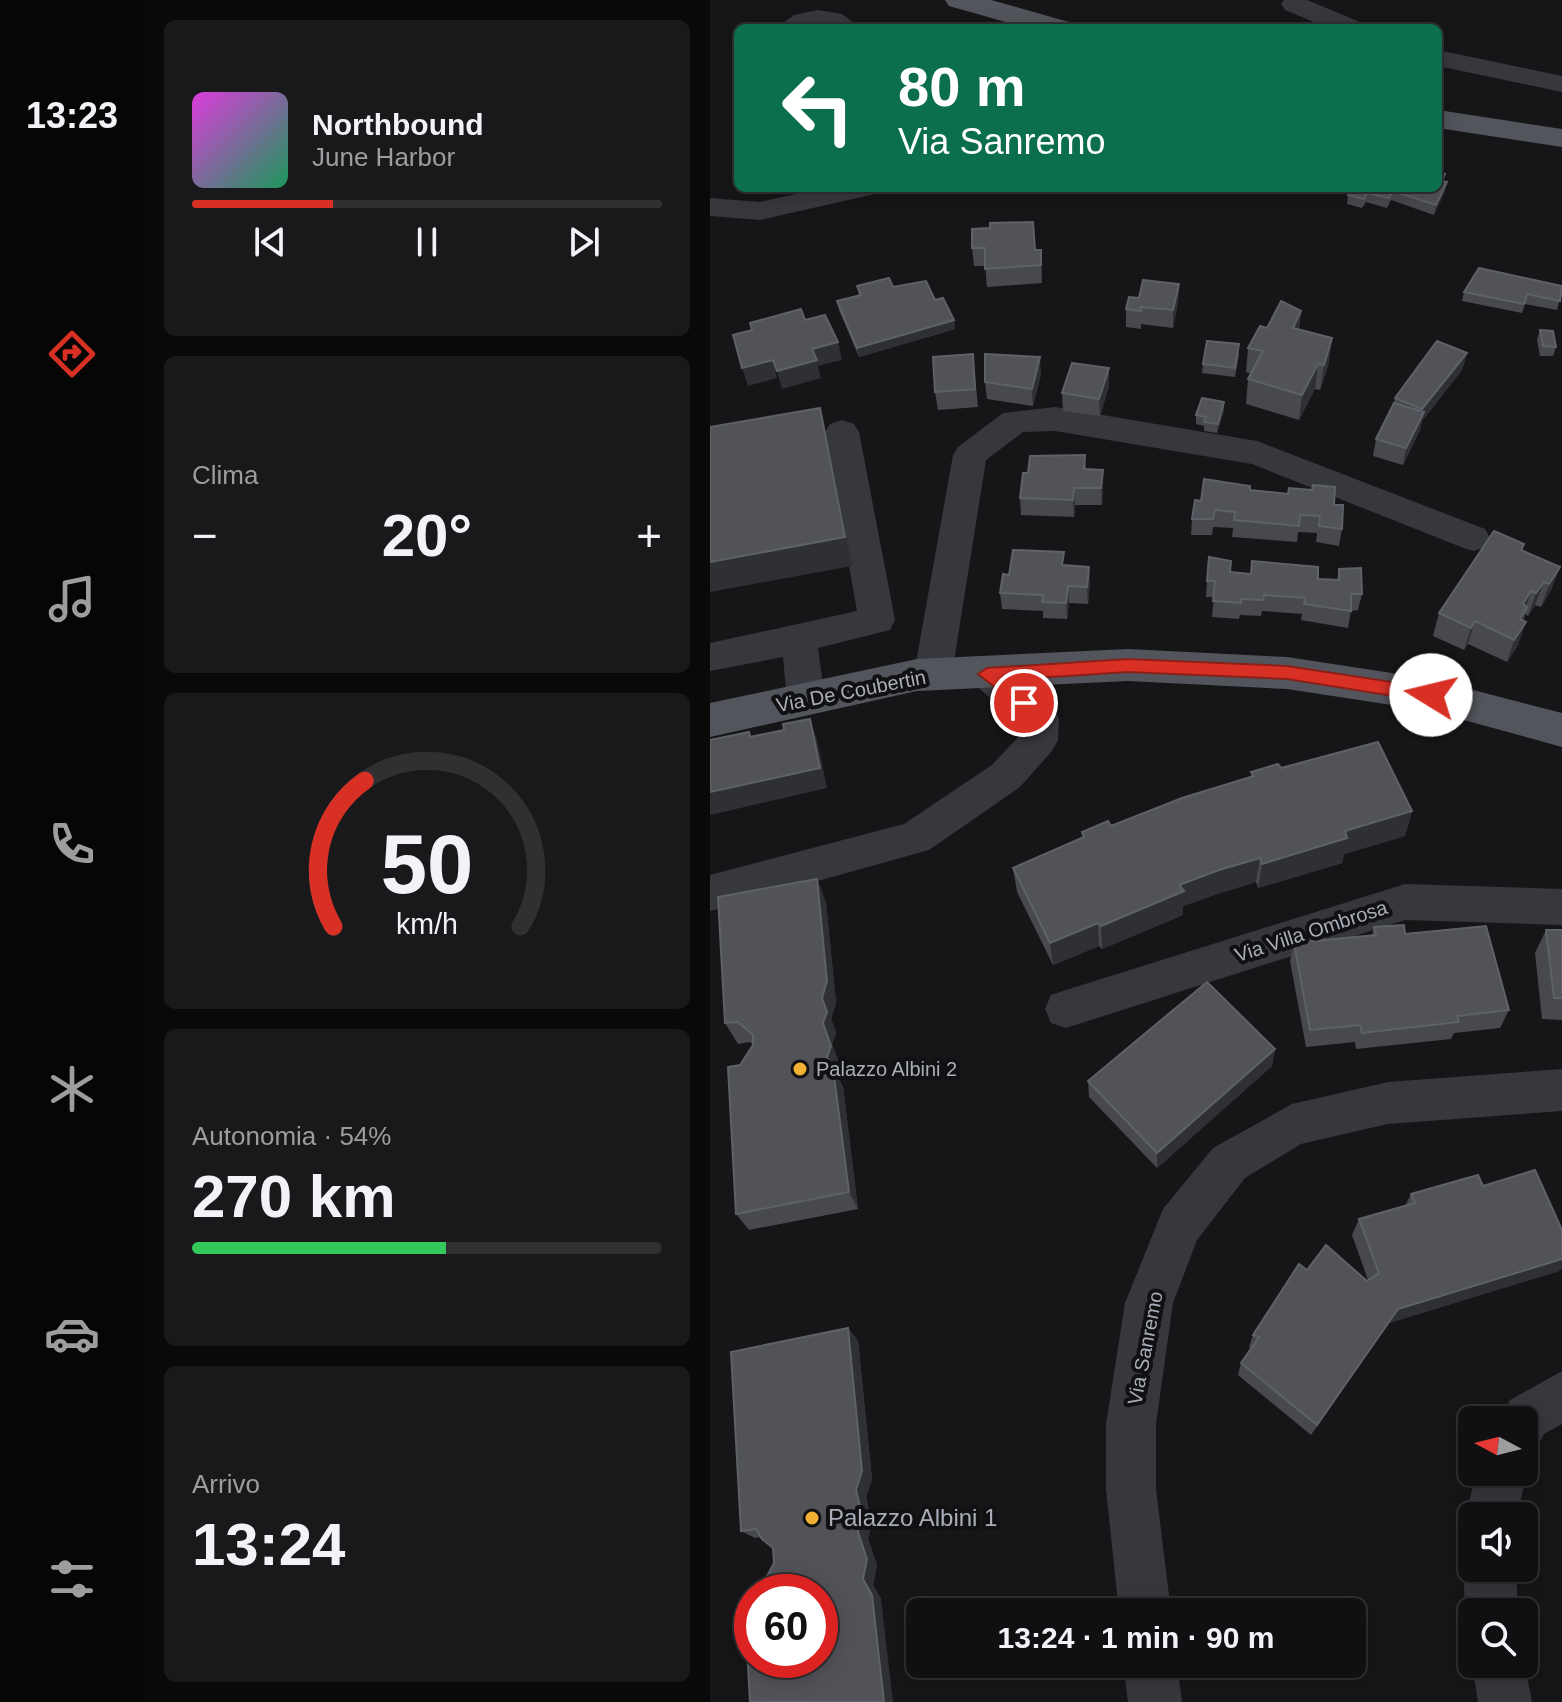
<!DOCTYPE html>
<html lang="it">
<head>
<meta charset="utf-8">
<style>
	:root { --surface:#101012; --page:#19191b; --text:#f1f3f6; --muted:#9c9d9f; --line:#303032; --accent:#d93025 }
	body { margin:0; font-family:Arial,sans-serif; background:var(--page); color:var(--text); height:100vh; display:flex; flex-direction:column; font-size:30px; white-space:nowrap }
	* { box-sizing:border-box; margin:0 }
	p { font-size:26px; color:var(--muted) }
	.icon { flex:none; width:44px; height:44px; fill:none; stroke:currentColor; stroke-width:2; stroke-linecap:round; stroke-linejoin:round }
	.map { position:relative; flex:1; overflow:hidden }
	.details { display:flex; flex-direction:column; gap:20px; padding:20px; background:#09090a; width:566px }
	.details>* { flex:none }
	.top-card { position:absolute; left:24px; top:24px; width:708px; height:168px; border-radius:12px; box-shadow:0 4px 20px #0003,0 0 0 2px var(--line); background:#0b6e4f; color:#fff; overflow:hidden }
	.needle { width:52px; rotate:277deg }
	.controls { position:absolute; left:748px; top:1406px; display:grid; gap:16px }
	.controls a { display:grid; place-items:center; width:80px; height:80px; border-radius:12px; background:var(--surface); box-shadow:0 4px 20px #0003,0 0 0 2px var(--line); font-size:40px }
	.speed { position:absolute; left:24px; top:1574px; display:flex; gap:16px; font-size:40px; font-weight:700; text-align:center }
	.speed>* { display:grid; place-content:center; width:104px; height:104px; border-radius:50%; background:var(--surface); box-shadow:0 4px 20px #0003,0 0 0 2px var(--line); line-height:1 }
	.speed .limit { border:12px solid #d22; background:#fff; color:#111 }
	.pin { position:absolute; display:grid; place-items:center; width:68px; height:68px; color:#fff; margin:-34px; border:4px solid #fff; border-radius:50%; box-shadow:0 2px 8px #0007 }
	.me { position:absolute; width:88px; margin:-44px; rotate:279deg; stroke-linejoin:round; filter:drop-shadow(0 0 6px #0008) }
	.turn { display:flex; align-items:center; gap:28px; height:168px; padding:0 32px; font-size:36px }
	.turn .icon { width:104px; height:104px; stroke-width:2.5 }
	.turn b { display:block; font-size:56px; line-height:68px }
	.big { font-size:60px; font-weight:700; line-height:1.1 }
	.details .widget { flex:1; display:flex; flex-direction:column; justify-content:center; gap:12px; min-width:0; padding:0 28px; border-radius:12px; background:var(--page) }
	.details .dial { align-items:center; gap:0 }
	.dial svg { height:208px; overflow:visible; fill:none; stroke:var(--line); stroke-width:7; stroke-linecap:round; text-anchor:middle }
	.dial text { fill:var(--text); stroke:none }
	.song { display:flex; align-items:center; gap:24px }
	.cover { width:96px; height:96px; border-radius:12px; background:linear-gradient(135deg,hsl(300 70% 55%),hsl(150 70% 35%)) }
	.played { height:8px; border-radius:4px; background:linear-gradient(90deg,var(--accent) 30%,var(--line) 30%) }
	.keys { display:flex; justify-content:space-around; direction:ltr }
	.heat { display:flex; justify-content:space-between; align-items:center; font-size:44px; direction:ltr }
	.charge { height:12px; border-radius:6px; background:linear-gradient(90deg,#34c759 54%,var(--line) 0) }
	.trip { position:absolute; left:196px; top:1598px; width:460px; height:80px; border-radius:12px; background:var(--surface); box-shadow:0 4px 20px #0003,0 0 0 2px var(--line); font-weight:700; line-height:80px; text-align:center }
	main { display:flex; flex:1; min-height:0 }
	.tabs { display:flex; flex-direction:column; width:144px; justify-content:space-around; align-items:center; background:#060607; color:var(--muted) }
	.tabs .icon { width:56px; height:56px }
	.tabs .on { color:var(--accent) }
	.tabs b { font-size:36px; color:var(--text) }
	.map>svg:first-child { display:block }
</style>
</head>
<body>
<main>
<nav class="tabs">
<b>13:23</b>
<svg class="icon on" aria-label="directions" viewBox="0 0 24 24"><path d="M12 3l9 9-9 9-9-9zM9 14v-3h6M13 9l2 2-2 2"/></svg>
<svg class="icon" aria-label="music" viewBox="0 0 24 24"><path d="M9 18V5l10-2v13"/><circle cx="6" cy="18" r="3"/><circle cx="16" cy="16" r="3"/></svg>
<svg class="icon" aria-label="phone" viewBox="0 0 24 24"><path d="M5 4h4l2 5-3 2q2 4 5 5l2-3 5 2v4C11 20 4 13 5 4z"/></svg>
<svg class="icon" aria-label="climate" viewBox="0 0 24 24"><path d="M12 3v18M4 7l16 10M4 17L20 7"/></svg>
<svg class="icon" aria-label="car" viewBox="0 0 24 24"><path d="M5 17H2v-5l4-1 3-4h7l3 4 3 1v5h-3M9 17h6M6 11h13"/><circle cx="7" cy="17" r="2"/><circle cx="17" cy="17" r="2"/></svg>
<svg class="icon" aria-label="filters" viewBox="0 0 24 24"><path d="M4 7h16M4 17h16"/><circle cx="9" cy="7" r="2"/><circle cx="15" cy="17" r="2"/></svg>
</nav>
<section class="details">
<div class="widget">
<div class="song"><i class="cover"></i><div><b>Northbound</b><p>June Harbor</p></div></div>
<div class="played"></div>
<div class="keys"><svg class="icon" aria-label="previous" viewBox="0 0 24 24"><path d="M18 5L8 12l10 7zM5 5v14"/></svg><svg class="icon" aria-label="pause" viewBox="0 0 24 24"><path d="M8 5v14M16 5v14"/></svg><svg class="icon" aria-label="next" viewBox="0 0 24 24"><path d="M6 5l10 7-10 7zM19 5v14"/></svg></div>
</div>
<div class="widget"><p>Clima</p>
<div class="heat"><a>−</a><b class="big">20°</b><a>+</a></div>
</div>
<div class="widget dial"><svg viewBox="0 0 100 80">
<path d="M14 69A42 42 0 1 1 86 69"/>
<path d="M14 69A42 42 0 0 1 26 13" stroke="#d93025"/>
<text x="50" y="56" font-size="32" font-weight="700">50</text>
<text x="50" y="72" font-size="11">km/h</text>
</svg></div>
<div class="widget"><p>Autonomia · 54%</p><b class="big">270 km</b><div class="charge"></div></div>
<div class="widget"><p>Arrivo</p><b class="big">13:24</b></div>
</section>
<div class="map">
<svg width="852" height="1702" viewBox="0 0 852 1702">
	<rect width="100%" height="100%" fill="#161618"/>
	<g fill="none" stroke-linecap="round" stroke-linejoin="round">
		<g fill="#37383d" fill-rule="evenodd">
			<path d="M574,0h23l53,22 4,6h-36l-43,-18 -4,-6z"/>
			<path d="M108,10l24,4 18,14h-84l18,-13z"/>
			<path d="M728,50l124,26v16l-124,-26z"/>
			<path d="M113,188h57l-5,6 -115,26 -50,-4v-18l50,4z"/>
			<path d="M345,407l202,34 228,88 5,9 -5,9 -12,4 -12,-4 -209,-83 -197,-33 -32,1 -37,28 -34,214 -6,10 -13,5 -13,-5 -6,-10 39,-219 5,-8 45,-34z"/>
			<path d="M132,420l12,4 5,8 36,188 -5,10 -72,18 7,52 -6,11 -13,4 -13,-4 -6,-11 -4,-43 -73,14v-28l147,-32 -32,-179 5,-8z"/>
			<path d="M277,659l13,5 53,43 6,11 -1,22 -6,11 -32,36 -91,63 -219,61v-36l194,-51 88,-59 28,-30 1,-11 -47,-40 -6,-10 6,-10z"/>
			<path d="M695,884l157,5v36l-157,-5 -339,108 -15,-5 -6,-14 6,-14 15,-5z"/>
			<path d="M852,1069v42l-174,13 -87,20 -56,34 -48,62 -24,63 -17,121v65l15,123h-52l-13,-123v-65l19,-121 38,-94 50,-61 79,-44 96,-22z"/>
			<path d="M852,1371v53l-18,10 -3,6 -17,8v-28h-23l9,-20z"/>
			<path d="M814,1464l3,8 -10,44h-45v16l-7,-16 12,-44h47z"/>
			<path d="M762,1550v18h44l2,44h-46v15c-10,-25 -11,-53 0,-77z"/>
			<path d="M814,1660l8,42h-54l-6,-38h52z"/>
			<path d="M413,1664h54l5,38h-54z"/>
		</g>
		<g fill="#53555c" fill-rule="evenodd">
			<path d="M235,0h46l78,22 4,6h-46l-78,-22z"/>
			<path d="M728,110l124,19v18l-124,-19z"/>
			<path d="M418,649l159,8 144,22 131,34v34l-131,-36 -144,-22 -159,-8 -211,10 -207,46v-34l207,-44z"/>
		</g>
	</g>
	<g fill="#47494d">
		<path d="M733,181l2,10 -11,24 -43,-15 -4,8 -21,-6 -4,6 -15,-4 1,-9z"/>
		<path d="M262,248l69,2 1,33 -55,4 -2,-21h-11z"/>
		<path d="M469,284l-1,18 -5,26 -32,-4v5l-15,-2v-18l13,-11z"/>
		<path d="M147,286l36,1 42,13 20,29 -96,28 -20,-47 -2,-9 22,-5z"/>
		<path d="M754,292h98l-5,18 -32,-6 -3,9 -60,-12z"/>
		<path d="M591,311l-2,18 30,34 -9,27 -5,-1 -16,31 -53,-16 2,-25 3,-5 -5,-2 2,-24 19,-20z"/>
		<path d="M830,330l16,17 -3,9h-13l-3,-16z"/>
		<path d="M757,353l-5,17 -40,51 -2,9 -17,35 -30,-9 3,-17 18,-36 1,-5z"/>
		<path d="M263,354l5,53 -40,3 -3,-18z"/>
		<path d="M529,354l-4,23 -33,-4 1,-9z"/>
		<path d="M399,368v18l-9,30 -37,-5 -1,-18z"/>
		<path d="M331,374l-8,32 -46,-7 -2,-17z"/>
		<path d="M514,411l-7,22 -13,-2v-5l-8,-2v-9z"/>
		<path d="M375,455l1,14 17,1v17l-1,18h-27l-1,12 -53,-2 -1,-17 8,-25z"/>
		<path d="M540,490l84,15 8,24 -3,17 -23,-4 1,-9 -19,-1 -1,10 -65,-5 1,-9 -20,-1 -1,8h-21l1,-16 9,-18z"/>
		<path d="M814,544l-2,6 38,17 -9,23 -10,17 -6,-2 -7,11 -3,-2 -7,31 -11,17 -39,-18 -4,6 -31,-14 6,-23z"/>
		<path d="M355,565l25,18 -2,21 -19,-1 -2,16 -24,-1v-7l-41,-2 -2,-16 9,-18z"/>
		<path d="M629,569l23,25 -4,16 -7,1 -3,17 -47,-8 1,-6 -40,-3 -1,5 -21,-1 -1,4 -27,-2 2,-20h-8l1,-16 23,-9 107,8z"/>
		<path d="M571,768l131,43 -7,25 -61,18 -2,9 -84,25 -2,-6 -39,12 -34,12v9l-81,34 -3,-3 -46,19 -36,-73 -4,-24 70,-30 -1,-6 29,-6 140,-49v-5z"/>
		<path d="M107,879l9,24 10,100 -5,16 5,14 -4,11 8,22 -3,9 6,12 15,122 -109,21 -13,-16 4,-149 13,-20 -3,-3 -12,2 -13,-21z"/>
		<path d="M664,927l31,7 104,76 -9,18 -46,5 -3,6 -95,10 -1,-7 -49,5 -16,-86 4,-18 78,-8z"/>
		<path d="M836,930h16v90l-20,-1 -7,-66z"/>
		<path d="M565,1049l-3,17 -115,102 -68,-71 -1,-16z"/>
		<path d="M773,1186l79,44v38l-3,3 -170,52 -78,112 -73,-60 3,-12 10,-15 -2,-1 4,-12 54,-65 61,10 -16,-45 7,-16 46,-13 6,-12z"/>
		<path d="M138,1328l10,13 14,138 -6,19 6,24 -4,17 9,26 -4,20 8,14 -122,-8 15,-28 -1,-15 -12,-11 -6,1 -14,-7z"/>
	</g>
	<g fill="#2f3033">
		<path d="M737,182l-2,9 -11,24 2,-10z"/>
		<path d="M469,284l-1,18 -5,26v-18z"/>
		<path d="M591,311l-3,25 -5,-8z"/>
		<path d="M244,320l1,9 -96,28 -2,-9z"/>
		<path d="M622,338l-3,25 -9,27 4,-25z"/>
		<path d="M128,342l4,18 -24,6 3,12 -39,11 -5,-18 35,-22z"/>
		<path d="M757,353l-5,17 -40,51 -2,9 -17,35 3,-17 12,-24 4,-15z"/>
		<path d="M330,357l1,17 -8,32 -1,-17z"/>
		<path d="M63,360l4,18 -29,8 -6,-18z"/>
		<path d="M608,364l-3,25 -16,31 3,-25z"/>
		<path d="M399,368v18l-9,30 -1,-17z"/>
		<path d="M514,402v9l-7,22 1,-9z"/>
		<path d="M110,408l7,30 25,128 -142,26v-30z"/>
		<path d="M393,470v17l-1,18 -1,-17z"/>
		<path d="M364,488l1,17 -1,12 -1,-17z"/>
		<path d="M379,567l1,16 -2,21 -1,-17z"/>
		<path d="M850,567l-9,23 -10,17 8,-23z"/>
		<path d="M834,582l-9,23 -7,11 8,-23z"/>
		<path d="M358,586l1,17 -2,16 -1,-16z"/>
		<path d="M821,591l-12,39 -6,9 10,-35z"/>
		<path d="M765,621l-7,23 -4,6 7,-22z"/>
		<path d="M816,622l-8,23 -11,17 7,-22z"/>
		<path d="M100,719l7,21 10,48 -117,27v-23z"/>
		<path d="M702,811l-7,25 -61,18 -2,9 -84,25 4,-24 83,-33z"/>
		<path d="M550,858l-4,24 -39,12 -34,12v9l-81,34 -1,-23 78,-41 40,-15z"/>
		<path d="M107,879l9,24 10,100 -5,16 5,14 -4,11 8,22 -3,9 6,12 15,122 -9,-17 -22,-135 -4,-34z"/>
		<path d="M388,923l1,23 -46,19 -3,-22z"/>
		<path d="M565,1049l-3,17 -115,102v-15z"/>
		<path d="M852,1259v9l-3,3 -170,52 -78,112 87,-126z"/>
		<path d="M138,1328l10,13 14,138 -6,19 6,24 -4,17 9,26 -4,20 8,14 12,103h-9l-21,-123 -5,-47z"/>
	</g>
	<g fill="#525359" stroke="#5f6168" stroke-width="2">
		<path d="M728,172l7,2 -3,7 5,1 -11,23 -43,-14 -4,7 -22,-5 -3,6 -16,-4 2,-7h88z"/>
		<path d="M323,222l2,28h6v15l-56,4v-21h-13v-19l18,-1v-5z"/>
		<path d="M769,268l83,18 -2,15 -33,-7 -3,10 -60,-12z"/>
		<path d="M179,278l4,9 33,-6 9,19 8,-2 11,22 -97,28 -20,-47 24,-6 -4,-9z"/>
		<path d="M433,280l36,4 -6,26 -32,-3v4l-15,-2 3,-12 10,1z"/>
		<path d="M571,301l20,10 -8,17 39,10 -8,27 -6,-1 -16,31 -54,-16 15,-28 -15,-3 12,-22 7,2z"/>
		<path d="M91,309l4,11 20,-5 13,27 -26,7 5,11 -40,11 -4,-11 -31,8 -9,-33 19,-5 -2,-7z"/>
		<path d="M830,330l13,1 3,16 -13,-1z"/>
		<path d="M497,341l32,3 -4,24 -32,-4z"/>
		<path d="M727,341l30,12 -45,56 -27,-11z"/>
		<path d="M263,354l2,35 -40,3 -2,-35z"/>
		<path d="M275,354l55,3 -8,32 -47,-7z"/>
		<path d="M362,363l37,5 -10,31 -37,-6z"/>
		<path d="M492,398l22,4 -6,22 -14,-2 2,-5 -10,-2z"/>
		<path d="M684,403l30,9 -18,36 -30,-9z"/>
		<path d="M110,408l25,129 -135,25v-135z"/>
		<path d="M375,455l-1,14 19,1 -2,18h-27l-1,12 -53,-2 3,-25h5l2,-17z"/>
		<path d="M494,479l46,7v4l38,4 1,-6 23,2 1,-5 22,2 -1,18h9l-1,24 -23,-3 1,-10 -20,-1 -1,11 -65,-6 1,-8 -20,-2 -2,9h-21l3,-19 6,1z"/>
		<path d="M784,531l30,13 -3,6 39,17 -11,17 -5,-2 -8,11 -5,-2 -8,13 4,3 -7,12 6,3 -12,18 -39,-19 -4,7 -32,-15z"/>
		<path d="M303,550l51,2 -2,13 27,2 -2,20 -19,-1 -2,17 -24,-1 1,-7 -43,-2 3,-19 6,1z"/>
		<path d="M499,557l22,4 -1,11 21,2 1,-13 66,6v12l21,1v-11l22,-1 1,26h-11v17l-47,-7 1,-6 -41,-3 -1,5 -22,-1v4l-28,-2 2,-20h-8z"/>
		<path d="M100,719l10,49 -110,24v-52l39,-8 1,5 34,-7 -1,-6z"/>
		<path d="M668,742l34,69 -67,20 2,7 -85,26 -2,-6 -41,12 -40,15 5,6 -83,35 -3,-3 -48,20 -37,-75 71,-31 -2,-5 26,-11 3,5 71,-28 72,-22 -3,-4 27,-8 3,4z"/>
		<path d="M107,879l10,102 -5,17 5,14 -4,11 8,23 -4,11 6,11 16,124 -113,22 -8,-147 12,-2 13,-20v-10l-15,-13 -13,1 -7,-126z"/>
		<path d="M694,925l1,9 81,-8 23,84 -52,6 2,6 -97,11 -2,-8 -50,5 -16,-87 82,-8 -2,-8z"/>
		<path d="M836,930h16v68h-8z"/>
		<path d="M497,982l68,67 -118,104 -69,-72z"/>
		<path d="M825,1170l27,60v29l-164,50 -81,116 -76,-62 18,-26 -6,-2 46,-71 8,6 19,-25 41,36 12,-8 -20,-54 56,-16 -4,-9 67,-19 5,11z"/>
		<path d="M138,1328l14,143 -6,19 6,24 -4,18 9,27 -4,20 9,16 12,107h-134l-6,-107 8,-2v67h68v-68h-64l3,-1 15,-28 -1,-15 -11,-9 -6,-10 -15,2 -10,-179z"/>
	</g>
	<path fill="#d93025" stroke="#8d1f18" stroke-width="2" d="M418,659l159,7 144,22 9,7 -9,7 -144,-23 -159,-7 -122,8 26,23 -8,7 -46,-36 9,-6z"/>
	<g fill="#f2b134" stroke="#111113" stroke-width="3">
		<circle cx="90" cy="1069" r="8"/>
		<circle cx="102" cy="1518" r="8"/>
	</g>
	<g text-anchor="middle" stroke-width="8" stroke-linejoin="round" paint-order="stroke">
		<g font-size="20" fill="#a8adb8" stroke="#111113">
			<text transform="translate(141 691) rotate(-11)" y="7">Via De Coubertin</text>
			<text transform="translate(601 931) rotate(-18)" y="7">Via Villa Ombrosa</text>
			<text transform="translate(435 1348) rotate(-79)" y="7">Via Sanremo</text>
		</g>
		<g font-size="20" fill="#a8adb8" stroke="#111113" text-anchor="start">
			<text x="106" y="1076">Palazzo Albini 2</text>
		</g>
		<g font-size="24" fill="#a8adb8" stroke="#111113" text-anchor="start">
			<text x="118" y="1526">Palazzo Albini 1</text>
		</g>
	</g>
</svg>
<div class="controls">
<a><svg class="needle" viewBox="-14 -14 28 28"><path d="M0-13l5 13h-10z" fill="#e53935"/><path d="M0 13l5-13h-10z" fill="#9c9d9f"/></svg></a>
<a><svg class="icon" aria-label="sound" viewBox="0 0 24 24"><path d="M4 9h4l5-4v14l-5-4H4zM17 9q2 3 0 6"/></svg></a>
<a><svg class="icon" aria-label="search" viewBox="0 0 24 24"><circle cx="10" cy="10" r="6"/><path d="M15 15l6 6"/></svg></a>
</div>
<div class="speed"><div class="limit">60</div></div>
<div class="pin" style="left:314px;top:703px;background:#d93025"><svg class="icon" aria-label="arrive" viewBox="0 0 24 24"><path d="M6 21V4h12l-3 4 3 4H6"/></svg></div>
<svg class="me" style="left:721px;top:695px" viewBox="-20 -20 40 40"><circle r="19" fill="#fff"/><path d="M0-13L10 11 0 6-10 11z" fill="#d93025"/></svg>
<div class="trip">13:24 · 1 min · 90 m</div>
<div class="top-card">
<div class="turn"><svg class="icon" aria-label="left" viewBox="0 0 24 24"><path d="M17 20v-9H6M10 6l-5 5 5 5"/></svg><div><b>80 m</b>Via Sanremo</div></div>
</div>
</div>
</main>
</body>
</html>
